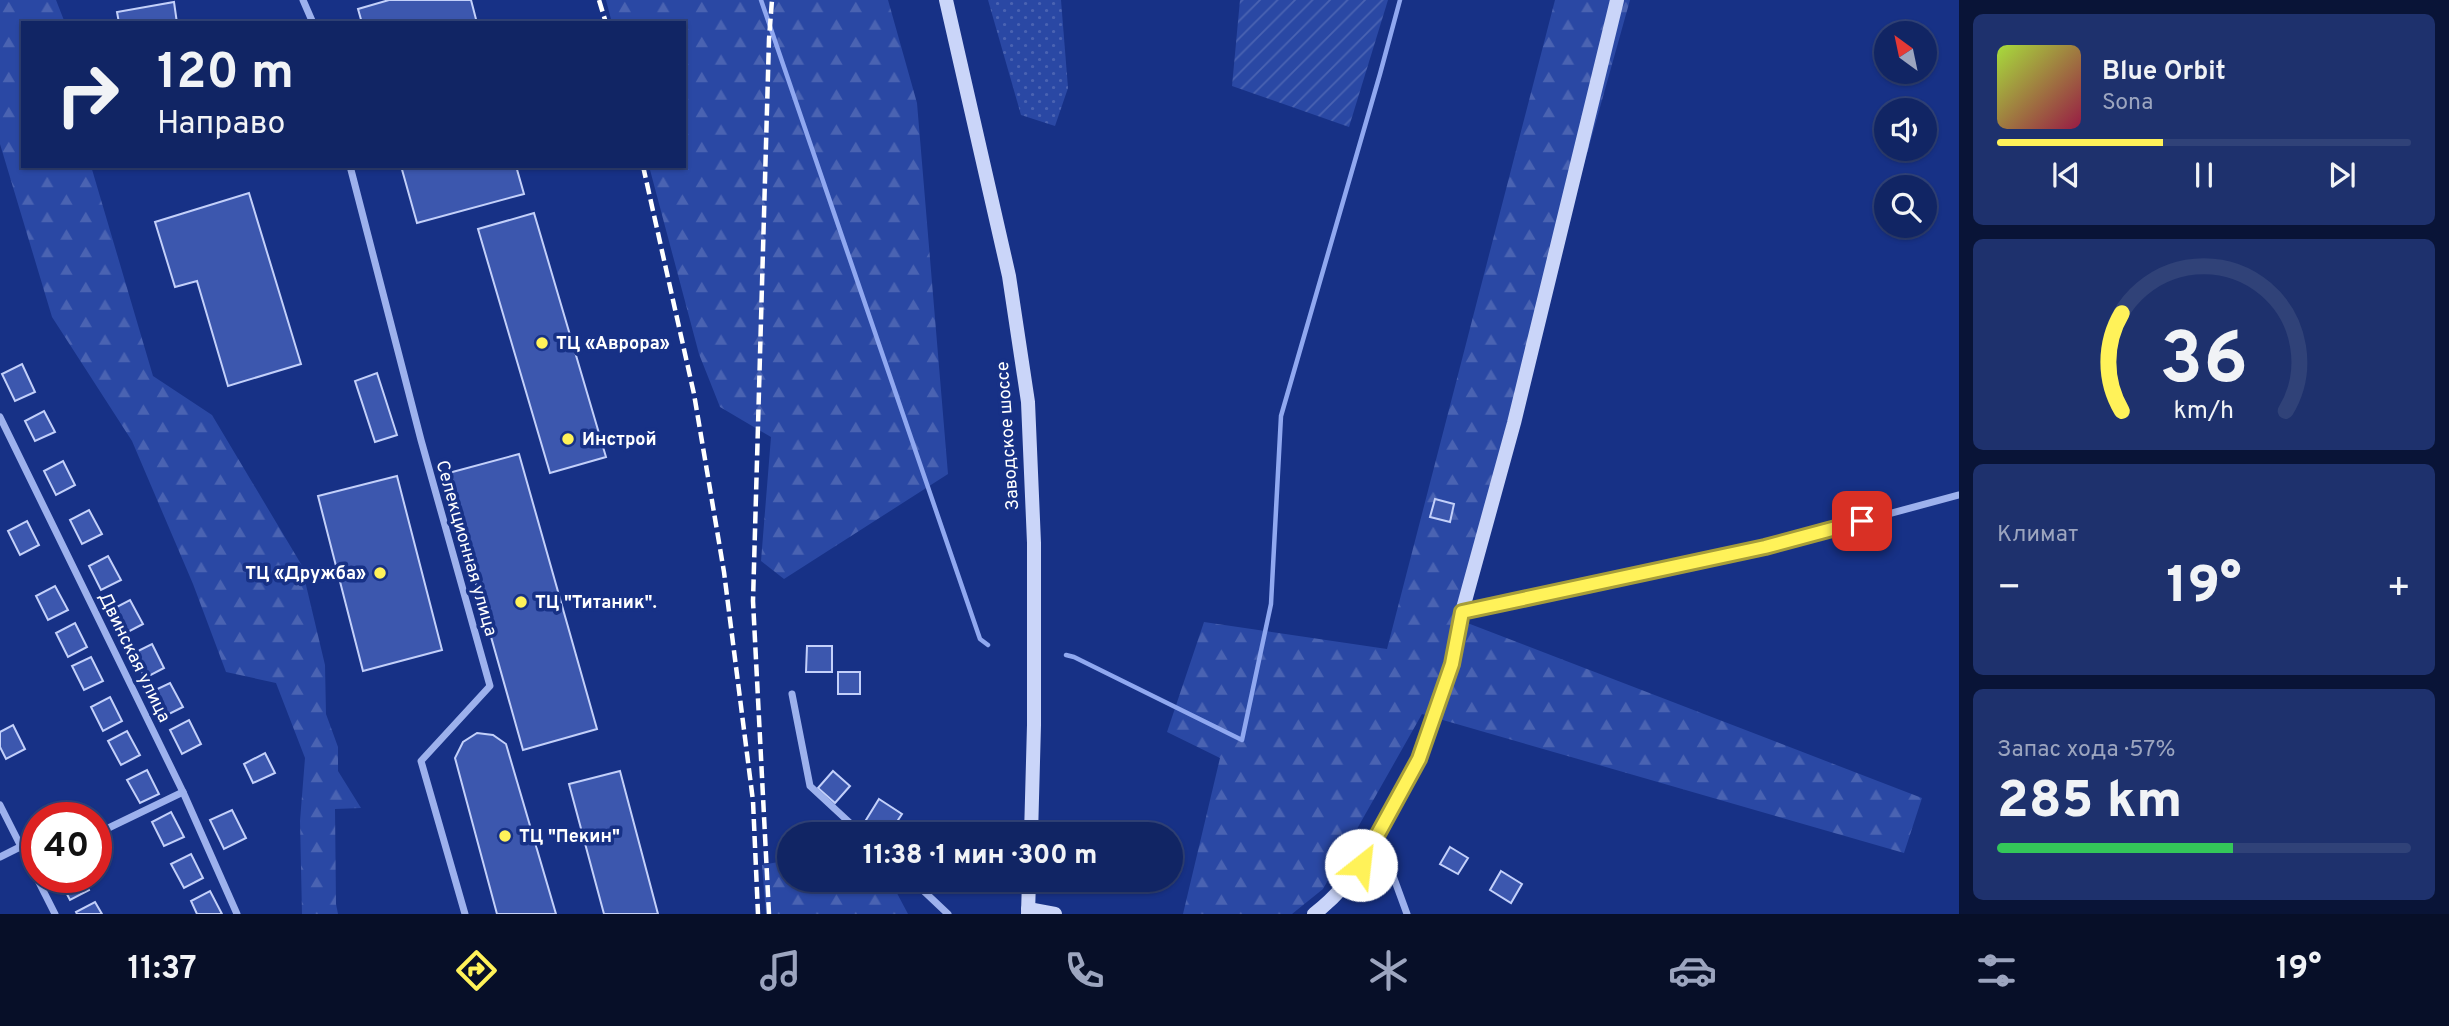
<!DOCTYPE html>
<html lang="ru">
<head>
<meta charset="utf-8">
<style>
	:root { --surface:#112564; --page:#1e316d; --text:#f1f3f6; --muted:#9ca5bf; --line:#304278; --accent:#fff259 }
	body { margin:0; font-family:Overpass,sans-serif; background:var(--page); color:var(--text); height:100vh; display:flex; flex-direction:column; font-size:26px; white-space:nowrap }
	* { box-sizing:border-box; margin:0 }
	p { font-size:23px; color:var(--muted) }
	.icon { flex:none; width:38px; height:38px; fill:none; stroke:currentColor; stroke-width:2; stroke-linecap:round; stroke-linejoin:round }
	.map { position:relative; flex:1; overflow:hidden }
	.details { display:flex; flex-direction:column; gap:14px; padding:14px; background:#091437; width:490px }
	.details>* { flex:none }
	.top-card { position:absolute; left:21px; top:21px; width:665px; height:147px; border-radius:0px; box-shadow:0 2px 5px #0004,0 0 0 2px var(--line); background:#112564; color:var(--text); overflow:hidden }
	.needle { width:46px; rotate:327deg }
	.fabs { position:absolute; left:1874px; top:21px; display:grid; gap:14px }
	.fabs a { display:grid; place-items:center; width:63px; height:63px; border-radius:50%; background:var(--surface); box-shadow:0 2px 5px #0004,0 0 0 2px var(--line); font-size:35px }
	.speed { position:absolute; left:21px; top:802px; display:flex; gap:14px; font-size:35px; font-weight:700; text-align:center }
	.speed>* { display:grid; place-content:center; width:91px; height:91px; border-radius:50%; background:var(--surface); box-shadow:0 2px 5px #0004,0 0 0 2px var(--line); line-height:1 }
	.speed .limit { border:10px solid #d22; background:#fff; color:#111 }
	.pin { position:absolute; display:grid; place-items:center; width:60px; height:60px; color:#fff; margin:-30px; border-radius:14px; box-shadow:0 4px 10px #0006 }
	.me { position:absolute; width:77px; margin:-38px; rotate:29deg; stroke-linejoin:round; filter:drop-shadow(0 0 5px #0008) }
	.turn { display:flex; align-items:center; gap:24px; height:147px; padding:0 21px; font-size:32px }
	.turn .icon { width:91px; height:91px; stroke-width:2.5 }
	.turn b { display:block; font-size:49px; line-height:60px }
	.big { font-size:52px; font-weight:800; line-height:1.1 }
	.details .widget { flex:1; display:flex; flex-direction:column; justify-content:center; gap:10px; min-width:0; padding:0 24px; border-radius:10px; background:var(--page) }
	.details .dial { align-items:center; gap:0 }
	.dial svg { height:182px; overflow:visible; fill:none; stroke:var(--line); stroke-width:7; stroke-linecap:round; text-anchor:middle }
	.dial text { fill:var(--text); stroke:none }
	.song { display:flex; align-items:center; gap:21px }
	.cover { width:84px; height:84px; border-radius:10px; background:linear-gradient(135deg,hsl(80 70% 55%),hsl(340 70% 35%)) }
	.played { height:7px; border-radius:4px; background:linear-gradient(90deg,var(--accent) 40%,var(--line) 40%) }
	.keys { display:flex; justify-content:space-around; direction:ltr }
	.heat { display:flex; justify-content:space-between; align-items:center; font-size:38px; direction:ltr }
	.charge { height:10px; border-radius:5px; background:linear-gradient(90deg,#34c759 57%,var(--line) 0) }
	.trip { position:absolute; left:777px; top:822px; width:406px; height:70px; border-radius:35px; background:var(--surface); box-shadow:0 2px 5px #0004,0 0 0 2px var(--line); font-weight:800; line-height:70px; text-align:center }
	.tab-bar { display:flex; height:112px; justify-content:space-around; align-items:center; background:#070f28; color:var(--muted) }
	.tab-bar .icon { width:49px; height:49px }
	.tab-bar .active { color:var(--accent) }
	.tab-bar b { font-size:32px; color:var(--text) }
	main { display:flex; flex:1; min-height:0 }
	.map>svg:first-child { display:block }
</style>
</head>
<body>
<main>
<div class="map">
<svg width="1959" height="914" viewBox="0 0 1959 914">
	<defs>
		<pattern id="grass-dots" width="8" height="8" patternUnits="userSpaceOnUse" patternTransform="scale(1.75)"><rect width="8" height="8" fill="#2a48a4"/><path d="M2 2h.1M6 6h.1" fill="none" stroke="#4a63b2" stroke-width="1.8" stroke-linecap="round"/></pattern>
		<pattern id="forest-firs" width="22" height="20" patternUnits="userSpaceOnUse" patternTransform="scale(1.75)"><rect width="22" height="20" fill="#2a48a4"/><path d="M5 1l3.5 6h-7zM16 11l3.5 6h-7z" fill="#4a63b2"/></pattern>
		<pattern id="garden-furrows" width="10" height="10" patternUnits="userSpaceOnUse" patternTransform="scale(1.75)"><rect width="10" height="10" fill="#2a48a4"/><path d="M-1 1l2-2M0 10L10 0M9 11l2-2" fill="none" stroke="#4a63b2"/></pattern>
	</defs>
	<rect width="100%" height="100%" fill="#173186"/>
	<path fill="url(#grass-dots)" d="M988,0h73l7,88 -13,38 -34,-11z"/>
	<g fill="url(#forest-firs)">
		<path d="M0,0h56l9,23h-42v143h68l62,210 59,39 89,149 24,101 1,49 12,33v24l23,37 -26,1 1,95 2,10h-36l-2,-93 5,-63 -29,-75 -50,-11 -33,-88 -61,-143 -80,-124 -52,-173z"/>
		<path d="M606,0h282l29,103 31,371 -164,105 -23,-18 10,-124 -51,-30 -21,-53 -50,-188h35v-143h-72z"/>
		<path d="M1555,0h75l-173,619 465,179 -18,55 -482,-139 -99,175 -31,25h-109l37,-156 -53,-26 37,-110 183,27z"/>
		<path d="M789,860v20h101l18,34h-142l-4,-49z"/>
	</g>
	<path fill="url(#garden-furrows)" d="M1240,0h148l-39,127 -117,-41z"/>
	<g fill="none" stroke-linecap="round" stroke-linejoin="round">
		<g stroke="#90a8f0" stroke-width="4.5">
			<path d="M761,0l219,639 8,6"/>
			<path d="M1066,655l8,2 168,83 29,-136 10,-188 99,-342 20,-74"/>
		</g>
	</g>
	<g fill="#3c57ae" stroke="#c3d0fa" stroke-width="2">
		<path d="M389,0h82l6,23h-115l-4,-14z"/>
		<path d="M174,2l3,21h-58l-2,-11z"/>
		<path d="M401,166h115l8,28 -107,29z"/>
		<path d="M249,193l52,171 -73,22 -31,-105 -22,6 -20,-65z"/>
		<path d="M534,213l72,244 -56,16 -72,-244z"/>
		<path d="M22,364l13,28 -20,9 -13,-27z"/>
		<path d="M377,373l20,62 -22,7 -20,-61z"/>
		<path d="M44,411l11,21 -20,9 -10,-20z"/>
		<path d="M519,454l78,275 -74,21 -78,-276z"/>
		<path d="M63,461l12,24 -19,10 -12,-24z"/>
		<path d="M397,476l45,174 -79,21 -45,-175z"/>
		<path d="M1435,499l19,5 -4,18 -20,-5z"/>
		<path d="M89,510l13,24 -20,10 -12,-24z"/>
		<path d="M27,521l12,24 -19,10 -12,-24z"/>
		<path d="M108,556l13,24 -20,10 -12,-24z"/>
		<path d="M55,586l13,24 -20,10 -12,-24z"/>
		<path d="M130,600l13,24 -19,10 -13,-24z"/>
		<path d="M75,623l12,24 -19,10 -12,-24z"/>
		<path d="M152,644l12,24 -19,10 -13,-24z"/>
		<path d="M807,646h25v26h-26z"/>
		<path d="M91,657l12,24 -19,9 -12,-24z"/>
		<rect x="838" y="672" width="22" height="22"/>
		<path d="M170,683l13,24 -20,10 -12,-25z"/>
		<path d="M110,697l12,24 -19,10 -12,-24z"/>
		<path d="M189,720l12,24 -19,10 -12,-24z"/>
		<path d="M13,725l12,24 -19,10 -6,-12v-15z"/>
		<path d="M127,731l13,24 -19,10 -13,-24z"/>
		<path d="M477,733l16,2 13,9 50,170h-59l-42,-156 8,-16z"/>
		<path d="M265,753l10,20 -22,10 -9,-19z"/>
		<path d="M147,770l12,24 -19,9 -13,-23z"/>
		<path d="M620,771l38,143h-54l-35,-130z"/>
		<path d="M833,771l17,15 -15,17 -17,-15z"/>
		<path d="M879,799l23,15 -14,21 -22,-15z"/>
		<path d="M232,810l14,28 -22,11 -14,-29z"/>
		<path d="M171,812l13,25 -20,9 -12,-24z"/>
		<path d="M1450,847l18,11 -10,16 -18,-10z"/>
		<path d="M191,854l12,24 -19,10 -13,-24z"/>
		<path d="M1501,871l21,13 -11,19 -21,-13z"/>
		<path d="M58,877h24l7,13 -19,10z"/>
		<path d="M210,891l12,23h-25l-6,-13z"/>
		<path d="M95,902l7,12h-25l-1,-2z"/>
	</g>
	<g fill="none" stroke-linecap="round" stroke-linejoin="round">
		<g stroke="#9db1ed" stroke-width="7">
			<path d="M303,0l10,23"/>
			<path d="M350,166l71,274 69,246 -69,75 44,153"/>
			<path d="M0,417l183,375 54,122"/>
			<path d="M1462,611l303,-64 194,-52"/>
			<path d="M792,694l18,92 53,49"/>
			<path d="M0,805l55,109"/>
			<path d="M96,834l87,-42"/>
			<path d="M1369,852l23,21 15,41"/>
			<path d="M0,857l20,-10"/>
			<path d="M912,880l36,34"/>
		</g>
		<g stroke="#cad5f9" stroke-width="14">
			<path d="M946,0l63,276 19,126 6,141v182l-3,110"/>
			<path d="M1028,909l27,5"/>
			<path d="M1028,914l1,-34"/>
			<path d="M1314,914c21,-16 42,-40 55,-63l50,-92 33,-95 10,-52 52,-189 103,-423"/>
		</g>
		<g stroke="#fff" stroke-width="4.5" stroke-dasharray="12 5" stroke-linecap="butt">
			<path d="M599,0l7,23"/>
			<path d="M643,166l51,228 30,178 29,229 5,113"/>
			<path d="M769,914l-16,-313 16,-562 3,-39"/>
		</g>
	</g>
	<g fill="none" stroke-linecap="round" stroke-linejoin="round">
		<defs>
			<path id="route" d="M1361,865l58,-106 33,-95 10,-52 303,-65 97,-26"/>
		</defs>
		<use href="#route" stroke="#a69d3a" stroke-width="18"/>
		<use href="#route" stroke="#fff259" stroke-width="12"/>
	</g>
	<g fill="#fff259" stroke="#173186" stroke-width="2.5">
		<circle cx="542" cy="343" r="7"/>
		<circle cx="568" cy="439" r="7"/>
		<circle cx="380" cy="573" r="7"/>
		<circle cx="521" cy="602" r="7"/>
		<circle cx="505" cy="836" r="7"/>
	</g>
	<g text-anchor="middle" stroke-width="7" stroke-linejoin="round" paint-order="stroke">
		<g font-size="18" font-weight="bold" fill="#fff" stroke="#173186" text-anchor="start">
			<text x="556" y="349">ТЦ «Аврора»</text>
			<text x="582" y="445">Инстрой</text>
			<text x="366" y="579" text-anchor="end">ТЦ «Дружба»</text>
			<text x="535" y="608">ТЦ "Титаник".</text>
			<text x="519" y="842">ТЦ "Пекин"</text>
		</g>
		<g font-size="18" fill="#fff" stroke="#173186">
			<text transform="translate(1007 436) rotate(-94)" y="6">Заводское шоссе</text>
			<text transform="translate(467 548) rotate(74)" y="6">Селекционная улица</text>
			<text transform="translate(135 657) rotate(64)" y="6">Двинская улица</text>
		</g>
	</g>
</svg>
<div class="fabs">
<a><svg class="needle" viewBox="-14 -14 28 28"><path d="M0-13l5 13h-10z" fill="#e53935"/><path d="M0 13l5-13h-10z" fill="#9ca5bf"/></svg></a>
<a><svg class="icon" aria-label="sound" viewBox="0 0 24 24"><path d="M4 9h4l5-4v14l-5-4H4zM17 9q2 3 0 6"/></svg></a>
<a><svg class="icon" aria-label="search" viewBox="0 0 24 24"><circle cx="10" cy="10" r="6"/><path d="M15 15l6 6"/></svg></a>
</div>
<div class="speed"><div class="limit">40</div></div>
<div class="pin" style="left:1862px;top:521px;background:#d93025"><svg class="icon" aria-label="arrive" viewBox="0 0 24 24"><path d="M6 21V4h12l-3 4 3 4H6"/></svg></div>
<svg class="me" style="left:1361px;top:865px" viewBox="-20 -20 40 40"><circle r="19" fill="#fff"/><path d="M0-13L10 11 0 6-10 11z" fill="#fff259"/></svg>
<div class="trip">11:38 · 1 мин · 300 m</div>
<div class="top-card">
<div class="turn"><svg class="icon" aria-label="right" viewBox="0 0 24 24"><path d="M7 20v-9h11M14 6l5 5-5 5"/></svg><div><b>120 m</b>Направо</div></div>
</div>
</div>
<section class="details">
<div class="widget">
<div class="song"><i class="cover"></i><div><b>Blue Orbit</b><p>Sona</p></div></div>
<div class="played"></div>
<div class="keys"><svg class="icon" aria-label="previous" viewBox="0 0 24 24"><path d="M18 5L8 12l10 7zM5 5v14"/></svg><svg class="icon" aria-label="pause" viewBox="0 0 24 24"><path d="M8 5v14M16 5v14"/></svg><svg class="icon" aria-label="next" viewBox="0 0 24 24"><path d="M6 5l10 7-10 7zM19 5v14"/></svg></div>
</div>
<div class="widget dial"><svg viewBox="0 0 100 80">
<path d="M14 69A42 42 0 1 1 86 69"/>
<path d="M14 69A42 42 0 0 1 14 26" stroke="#fff259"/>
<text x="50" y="56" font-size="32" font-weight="700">36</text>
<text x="50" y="72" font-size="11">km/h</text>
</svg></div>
<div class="widget"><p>Климат</p>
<div class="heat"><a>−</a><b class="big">19°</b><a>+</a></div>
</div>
<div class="widget"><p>Запас хода · 57%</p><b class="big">285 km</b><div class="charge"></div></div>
</section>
</main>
<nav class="tab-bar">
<b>11:37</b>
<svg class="icon active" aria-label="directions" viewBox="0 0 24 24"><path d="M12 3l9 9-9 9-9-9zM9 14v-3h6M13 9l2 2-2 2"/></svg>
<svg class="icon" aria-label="music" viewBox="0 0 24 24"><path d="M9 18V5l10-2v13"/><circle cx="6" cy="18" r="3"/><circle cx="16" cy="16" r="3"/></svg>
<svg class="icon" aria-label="phone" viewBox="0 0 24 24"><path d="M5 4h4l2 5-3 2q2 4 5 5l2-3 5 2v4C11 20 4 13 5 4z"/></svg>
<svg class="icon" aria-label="climate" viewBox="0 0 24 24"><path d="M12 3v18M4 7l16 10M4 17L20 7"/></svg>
<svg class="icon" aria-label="car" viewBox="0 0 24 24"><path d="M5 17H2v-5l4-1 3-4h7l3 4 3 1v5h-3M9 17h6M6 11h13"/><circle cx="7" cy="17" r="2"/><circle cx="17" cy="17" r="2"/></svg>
<svg class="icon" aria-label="filters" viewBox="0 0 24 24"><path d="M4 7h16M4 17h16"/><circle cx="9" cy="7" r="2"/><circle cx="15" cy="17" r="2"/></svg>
<b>19°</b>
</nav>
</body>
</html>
